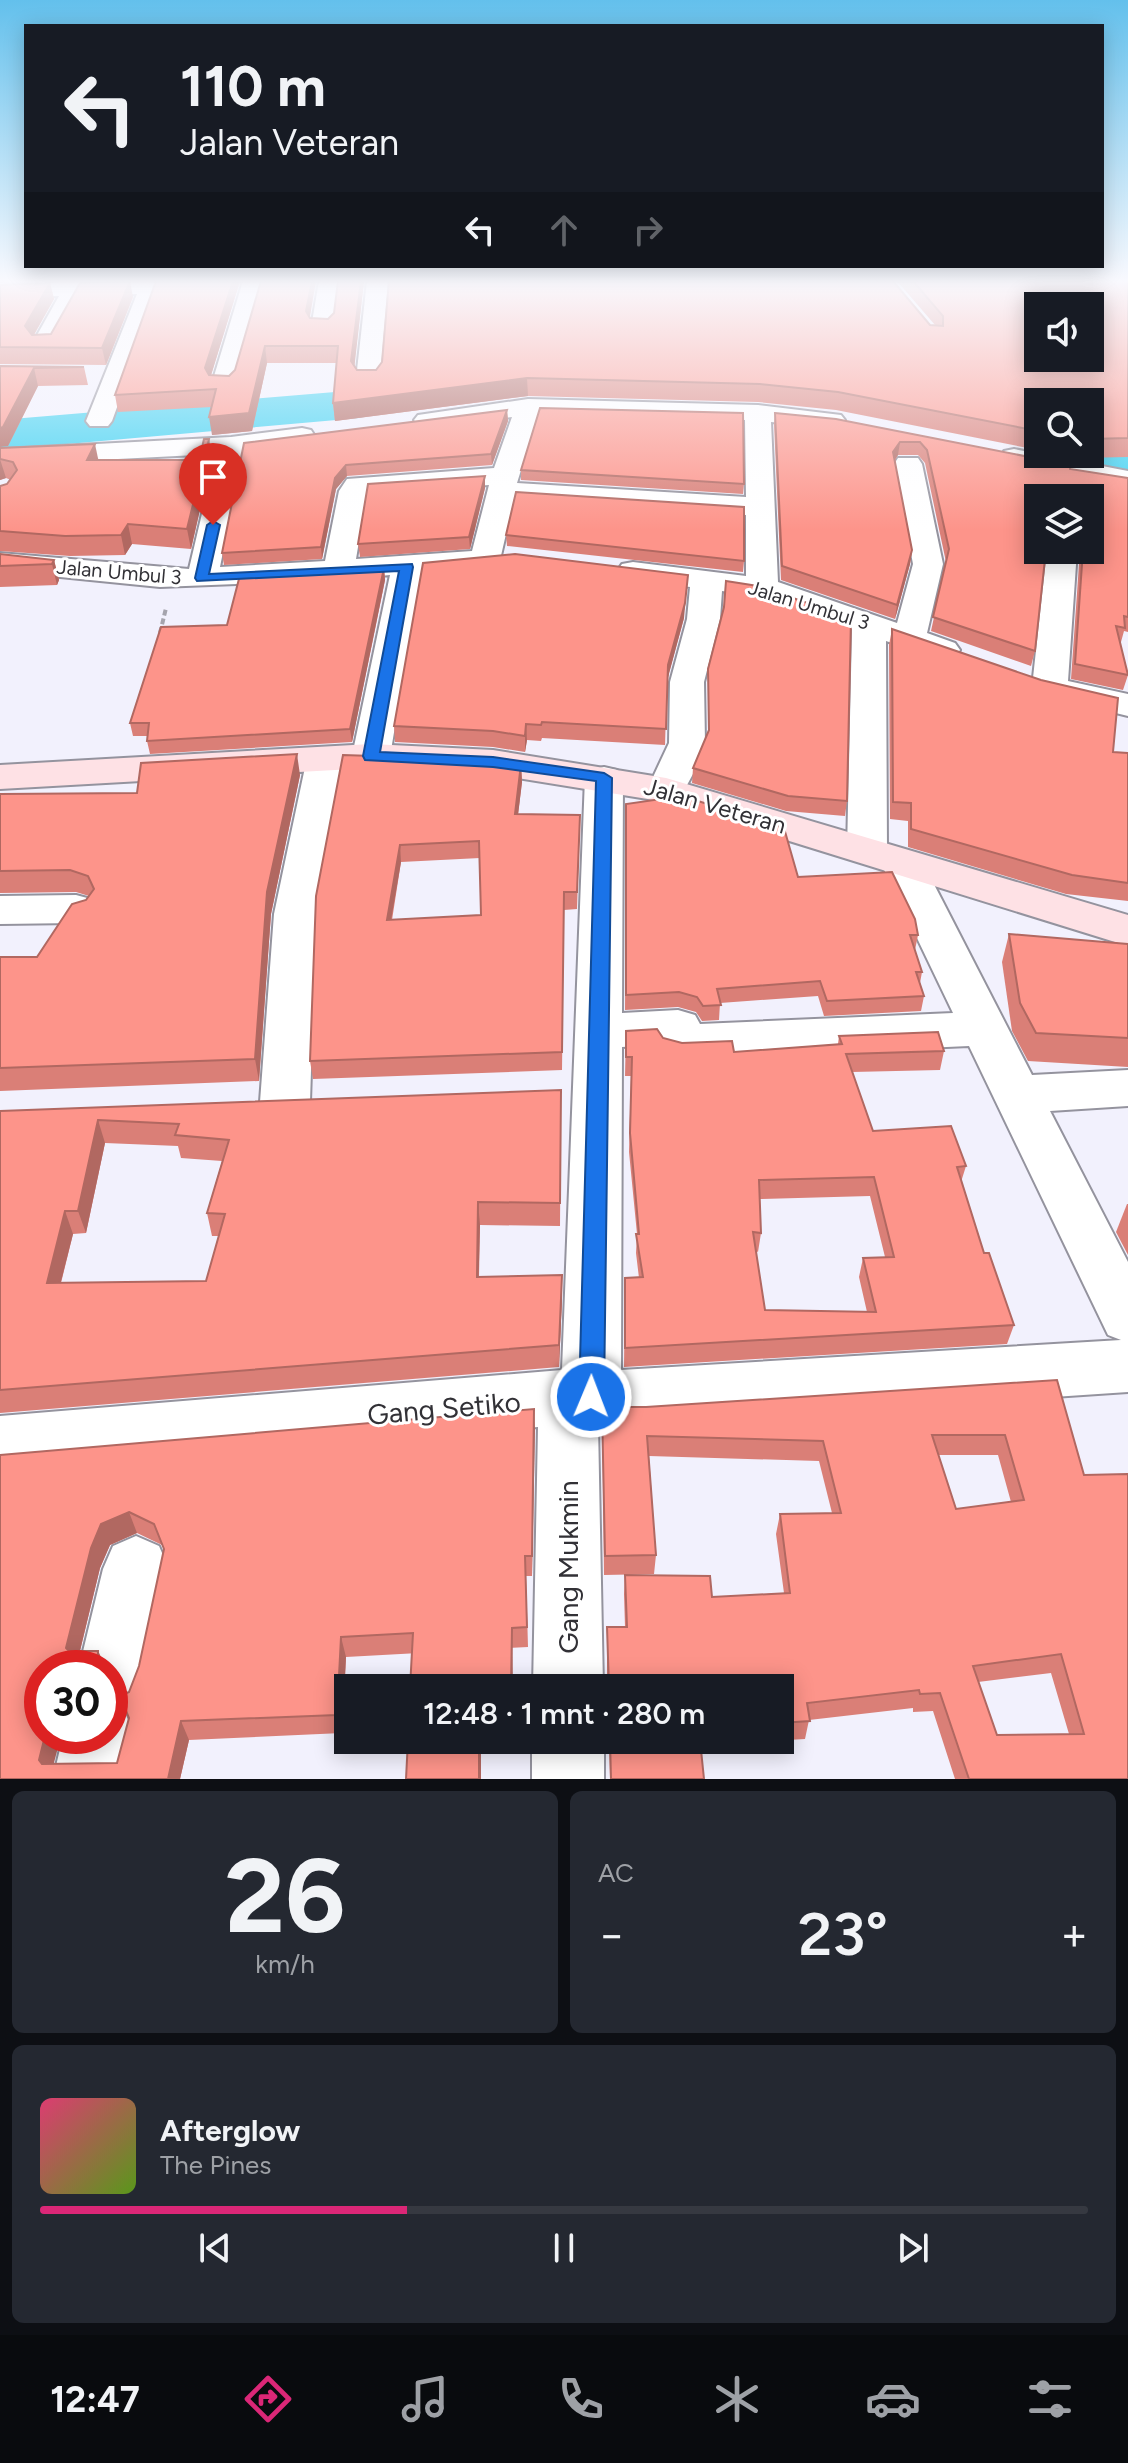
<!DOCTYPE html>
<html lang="id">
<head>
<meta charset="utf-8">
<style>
	:root { --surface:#171b24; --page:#242831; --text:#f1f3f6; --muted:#9ea1a6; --line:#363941; --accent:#db2777 }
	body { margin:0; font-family:Figtree,sans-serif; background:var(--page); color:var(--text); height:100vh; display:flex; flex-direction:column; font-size:30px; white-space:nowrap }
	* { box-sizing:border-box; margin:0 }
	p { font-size:26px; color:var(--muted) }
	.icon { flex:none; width:44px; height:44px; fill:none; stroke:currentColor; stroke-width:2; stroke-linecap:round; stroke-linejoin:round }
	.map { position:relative; height:1779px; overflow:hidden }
	.side { display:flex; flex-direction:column; gap:12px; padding:12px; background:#0d0f14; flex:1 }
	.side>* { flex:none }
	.top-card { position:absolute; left:24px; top:24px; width:1080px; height:244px; border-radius:0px; box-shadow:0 4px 20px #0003; background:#171b24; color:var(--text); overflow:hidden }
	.controls { position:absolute; left:1024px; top:292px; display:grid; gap:16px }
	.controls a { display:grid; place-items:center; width:80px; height:80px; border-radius:0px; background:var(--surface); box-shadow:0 4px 20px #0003; font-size:40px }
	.speed { position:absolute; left:24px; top:1650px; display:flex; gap:16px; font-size:40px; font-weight:700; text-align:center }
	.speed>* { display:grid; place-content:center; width:104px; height:104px; border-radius:50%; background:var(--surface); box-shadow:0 4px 20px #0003; line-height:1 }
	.speed .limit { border:12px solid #d22; background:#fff; color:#111 }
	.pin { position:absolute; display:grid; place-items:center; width:68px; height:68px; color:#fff; margin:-82px -34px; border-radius:50% 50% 50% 0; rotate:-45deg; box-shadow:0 0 8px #0007 }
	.pin .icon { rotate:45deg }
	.me { position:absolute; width:88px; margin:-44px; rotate:1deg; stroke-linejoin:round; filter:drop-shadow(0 0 6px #0008) }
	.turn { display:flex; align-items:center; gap:28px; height:168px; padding:0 24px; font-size:36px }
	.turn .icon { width:104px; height:104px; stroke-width:2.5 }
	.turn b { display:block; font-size:56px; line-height:68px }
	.lanes { display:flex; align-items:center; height:76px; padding:0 24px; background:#0003; justify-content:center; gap:40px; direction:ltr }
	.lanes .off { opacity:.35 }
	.big { font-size:60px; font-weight:600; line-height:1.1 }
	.side .tile { flex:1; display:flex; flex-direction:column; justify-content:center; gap:12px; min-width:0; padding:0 28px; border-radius:12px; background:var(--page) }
	.side .dial { align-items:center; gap:0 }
	.dial b { font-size:104px; line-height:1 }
	.song { display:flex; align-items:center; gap:24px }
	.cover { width:96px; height:96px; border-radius:12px; background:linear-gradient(135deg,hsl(340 70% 55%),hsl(90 70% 35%)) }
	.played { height:8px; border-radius:4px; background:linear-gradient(90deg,var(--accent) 35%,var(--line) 35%) }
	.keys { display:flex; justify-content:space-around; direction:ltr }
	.heat { display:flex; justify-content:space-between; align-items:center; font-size:44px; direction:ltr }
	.side .tiles { flex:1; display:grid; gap:12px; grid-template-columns:1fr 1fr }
	.tile:last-child { grid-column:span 2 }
	.trip { position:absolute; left:334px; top:1674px; width:460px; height:80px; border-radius:0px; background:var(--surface); box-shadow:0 4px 20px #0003; font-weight:600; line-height:80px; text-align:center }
	.tabs { display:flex; height:128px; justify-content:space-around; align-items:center; background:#090b0e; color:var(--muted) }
	.tabs .icon { width:56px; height:56px }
	.tabs .current { color:var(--accent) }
	.tabs b { font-size:36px; color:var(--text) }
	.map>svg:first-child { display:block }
</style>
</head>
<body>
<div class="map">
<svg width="1128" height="1779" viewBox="0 0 1128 1779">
	<rect width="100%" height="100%" fill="#f2f1fd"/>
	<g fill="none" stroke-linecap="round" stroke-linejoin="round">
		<g fill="#3cd1f1" fill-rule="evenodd">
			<path d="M441,372l17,4 6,10 -6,10 -99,22 -359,32v-30l359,-30z"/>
			<path d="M1090,444l38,7v32l-88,-18 -8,-11 6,-8v8h52z"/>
		</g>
		<defs>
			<g id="street">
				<path d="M70,281h93l-51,140 -4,5h-18l-4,-5 51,-127 -56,2 -25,48 -4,5h-16l-4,-5 27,-48 -59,2v-12z"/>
				<path d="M243,281h21l-29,105 -3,5h-18l-3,-5z"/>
				<path d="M319,281h21l-7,47 -3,5h-16l-3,-5z"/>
				<path d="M367,281h21l-8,98 -3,5h-18l-3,-5z"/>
				<path d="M528,399l230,6 83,10 4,5 -4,5 -9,3 -61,-6 7,160 119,41 16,-59 -19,-100 4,-6h20l4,6 21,100 -16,69 28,10 5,7 -5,7 -12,3 -57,-19 1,210 -6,9 -14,4 -14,-4 -6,-9 5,-222 -95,-33 -35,-5 -2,28 -16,63 1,61 -5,18 -20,37 -14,4 -14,-4 -5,-8 22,-47 1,-61 17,-63 3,-32 -68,-9 -5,-7 5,-7 11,-2 113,14v-61l-232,-16 -14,61 -4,6 -75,7 -31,183 -6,8 -13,3 -13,-3 -6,-8 38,-181 -51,5 -179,7 -160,-16v-18l189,16 27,-115 -216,11v-16l231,-12 71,-9 9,2 4,6 -4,6 -68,9 -23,116 105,-6 14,-70 8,-12 147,-11 18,-51 -85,11 -9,-3 -4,-5 4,-5zM538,415l207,5 1,77 -229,-14zM489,485l-17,66 -116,8 11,-66z"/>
				<path d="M1014,449l114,22v16l-124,-24 -4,-6 4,-6z"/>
				<path d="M1047,550h30l-9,131 60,13v22l-90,-22 -6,-7z"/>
				<path d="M326,747l13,3 6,8 -29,156 -6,188 -8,13 -17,6 -17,-6 -8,-13 14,-188 33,-156 6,-8z"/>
				<path d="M604,767l13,3 6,8 -1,235 56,-3 17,5 5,9 253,-11 -72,-150 6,-9 15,-4 15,4 6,9 109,212 96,-5v36l-78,5 78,151v130l-484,32h-46l5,264h-70l5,-261 -538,47v-58l562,-46 23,-592 6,-8zM658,1045l5,9 17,5 289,-13 139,289 13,5 -500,30 1,-323z"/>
				<path d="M76,895l15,4 6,10 -6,10 -15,4 -76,1v-28z"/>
				<path d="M136,1536l23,10 10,23 -24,116 -10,25 -10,3 10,23 -10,43h-72l10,-43h47v-68h-31l24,-99 10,-23z"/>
				<rect x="532" y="1740" width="72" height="39"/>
			</g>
			<path id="secondary" d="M371,744l122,6 173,28 462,137v31l-468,-145 -167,-27 -122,-6 -371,21v-24z"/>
		</defs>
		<use href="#street" stroke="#94939e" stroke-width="4"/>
		<use href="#secondary" stroke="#94939e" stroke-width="4"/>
		<path stroke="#a5a4ad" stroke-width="4" stroke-dasharray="6 3" stroke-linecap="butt" d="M160,633l6,-25"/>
		<use href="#street" fill="#fff" fill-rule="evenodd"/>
		<use href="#secondary" fill="#fee1e5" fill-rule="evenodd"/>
	</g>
	<g fill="#da7f77" fill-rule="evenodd">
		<path d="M240,281l-29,94 18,1 6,-6 26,-89 49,37 18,1 6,-6 4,-32h26l-10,85 3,4h19l559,-45 -38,-44h231v176l-49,1 -21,-4h32v-52h-52v48l-202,-40 -78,-8 -230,-6 -193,25 -2,-18 4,-40h-70l-15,68 -40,4v-28l-94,5 -3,-17z"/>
		<path d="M50,283l4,16 -20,36 17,-1 82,-37 -27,68 -106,-1v-79z"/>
		<path d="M0,366l84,1 4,18 -50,1 -30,60z"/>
		<path d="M507,410l1,11 -16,44 -145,11 -11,13 -14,70 -98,6 -2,-12 22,-110z"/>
		<path d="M775,413l295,56 58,9v154l-4,-1 -3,11h-1l8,33 -5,15 -52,-11 9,-129h10v-52h-52l-3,153 -4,15 -100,-35 15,-69 -21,-99 -7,-8h-20l-3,5 17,90 -2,14 -15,55 -114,-39 -7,-155z"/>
		<path d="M0,448l98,12h101l13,-3 -21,92 -59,-5 -7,11 -55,1 -70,-5v-65l7,-2 4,-4 -5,-2 -6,2z"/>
		<path d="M521,470l223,14 -1,10 -222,-14z"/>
		<path d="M485,476v12l-15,61 -110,8 -2,-13z"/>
		<path d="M506,535l238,26 -1,11 -236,-26z"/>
		<path d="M0,554l54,6 5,20 -2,5 -57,2z"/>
		<path d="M384,568l1,12 -33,162 -202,12 -3,-13v-5h-14l-3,-13 97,-98z"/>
		<path d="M684,618l-17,62 -2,65 -123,-7 -1,3 -14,-1 -2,12 -32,-5 -98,-5 -1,-16z"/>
		<path d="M892,629l221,123 15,1v148l-62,-7 -158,-47v-26l-18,-2 -1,-174z"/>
		<path d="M708,669l139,132 -2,15 -59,-5 -94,-28 1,-15 15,-35z"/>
		<path d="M343,755l178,9 1,18 -4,32 62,1 -3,94 -13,1 -2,160 -249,9 -3,-18zM480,858l1,57 -89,5 9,-58z"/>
		<path d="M300,775l-29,139 -12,167 -259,10v-134h37l52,-61 -13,-4 -76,1v-99l137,-1z"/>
		<path d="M626,818l172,59 120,58 -3,15 7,22 -2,11 4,13 -3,15 -97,5 -6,-20 -98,7 -1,17 -17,1 -6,-9 -18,-5 -53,3z"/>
		<path d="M1009,934l119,10v123l-100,-6 -16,-30 -10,-69z"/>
		<path d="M626,1031l37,7 19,5 52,9 104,-8 1,-8 105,15 -4,19 -88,2 21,59 93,35 -5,16 23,71 30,72 -7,19 -383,23 1,-89h14l-3,-25 1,-19 -8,-82 2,-76h-6zM870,1196l15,61 -22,1 -4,19 8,35 -102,-2 -9,-59 2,1 3,-19 -1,-34z"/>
		<path d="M561,1090l-1,136 -80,-1 -1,52 83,20 -3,70 -559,46v-302zM105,1143l73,3 3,12 41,3 -15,52 5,23h7l-13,45 -145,2 12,-49 13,-1z"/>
		<path d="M1127,1204h1v51l-12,-23z"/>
		<path d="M1057,1380l71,399h-173l-22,-68 -20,1v-4l-104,12 -4,19 -82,5 -1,6h-21l3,29h-94l-1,-39h171v-52h-173v-61h18l-1,-33 1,-19 87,22 72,-4 -8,-59 4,-20 52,-1 -13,-52 -170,-5 7,99 -2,19 -50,1 -2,-168h44zM938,1455h60l13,47 -55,7zM1051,1673l18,61 -72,1 -19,-53z"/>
		<path d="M534,1409l-2,167h-6l2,71 -182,10 -4,76 -153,7 -9,39h-180v-324zM137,1533l25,12 2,5 -25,116 -10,26v26l-12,45 -63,1 -12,-96h64l-8,-17h-18l20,-83 10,-23z"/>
	</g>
	<g fill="#b16861">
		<path d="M0,281h27l-27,2z"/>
		<path d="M130,281l3,16 -27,68 -4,-17z"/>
		<path d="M233,281h7l-32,104 -3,-17z"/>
		<path d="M312,281h4l-8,47 -2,-17z"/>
		<path d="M361,281h3l-11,98 -2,-18z"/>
		<path d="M50,283l4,16 -25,44 -4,-17z"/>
		<path d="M265,346l2,17 -15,68 -40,4 -3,-18z"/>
		<path d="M34,368l4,18 -30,60 -8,1v-19z"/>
		<path d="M527,378l1,18 -193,25 -2,-18z"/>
		<path d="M507,410l1,11 -16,44 -1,-11z"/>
		<path d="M209,439l3,18 -21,92 -4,-20z"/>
		<path d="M900,442l-2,13 -7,10 2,-13z"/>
		<path d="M95,444l4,19 -12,-3z"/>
		<path d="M0,459l6,19 -6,2z"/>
		<path d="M346,465l1,11 -11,13 -14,70 -1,-12 14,-69z"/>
		<path d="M485,476v12l-15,61 -1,-12z"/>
		<path d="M128,524l4,20 -7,11 -4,-20z"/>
		<path d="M912,550l-2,14 -15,55 2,-14z"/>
		<path d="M54,560l5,20 -2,5 -5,-21z"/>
		<path d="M384,568l1,12 -33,162 -2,-13z"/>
		<path d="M688,575l-4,43 -17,63 1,-16z"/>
		<path d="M526,724l1,16 -2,12v-16z"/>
		<path d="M297,754l3,21 -29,139 -12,167 -4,-22 12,-167z"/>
		<path d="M521,764l1,18 -6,50 -1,-18z"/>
		<path d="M400,845l1,17 -13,76 -1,-18z"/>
		<path d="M98,1120l7,23 -19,90 -8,-22z"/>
		<path d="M478,1202l2,23 -2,74 -1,-22z"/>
		<path d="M65,1211l8,23 -18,71 -8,-22z"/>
		<path d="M562,1275v22l-3,70v-22z"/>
		<path d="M534,1409l1,21 -3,146v-20z"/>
		<path d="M129,1512l8,21 -27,12 -10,23 -24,99 -10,-19 25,-100 10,-24z"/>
		<path d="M512,1628l1,60h-2z"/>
		<path d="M341,1637l5,20 -4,76 -5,-18z"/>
		<path d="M98,1651l8,17h-9z"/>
		<path d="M181,1721l8,19 -9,39h-12z"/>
		<path d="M45,1736h16l-11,42 -11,-18z"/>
		<rect x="479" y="1740" width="2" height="39"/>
	</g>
	<g fill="#fd948a" stroke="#b16861" stroke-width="2" fill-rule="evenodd">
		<path d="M130,281l-28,67 -102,-1v-62l50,-2 -25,43 7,9 19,-1 29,-51z"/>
		<path d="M156,281h77l-28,87 4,7 20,1 6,-6 26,-89h51l-6,30 4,7 18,1 6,-6 4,-32h23l-10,80 6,9h19l6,-8 7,-81h504l37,44 13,1v-10l-30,-35h215v157l-38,1v-37h-52v29l-200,-39 -78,-8 -233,-6 -194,25 5,-57h-73l-16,67 -40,4 7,-28 -101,6zM1038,306h52v52h-52z"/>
		<path d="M0,366l84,1 -50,1 -31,59 -3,1z"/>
		<path d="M540,408l203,5 1,71 -223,-14z"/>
		<path d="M507,410l-16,44 -145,11 -11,13 -14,69 -99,6 22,-110z"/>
		<path d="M775,413l61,6 234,46v4l58,9v139l-4,-1 1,12 -9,-2 12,49 -53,-11 8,-114h7v-52h-52v52h8l-11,101 -102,-34 16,-68 -22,-99 -7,-8h-20l-7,10 19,98 -15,55 -115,-39z"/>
		<path d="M204,439h5l-22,90 -59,-5 -7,11 -56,1 -65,-5v-45l7,-2 10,-14 -4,-8 -13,-3v-11l95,-4 -8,16h112z"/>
		<path d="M485,476l-16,61 -111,7 10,-60z"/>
		<path d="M516,492l228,15v54l-238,-26z"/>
		<path d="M0,554l54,6 -2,4 -52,2z"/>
		<path d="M515,554l173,21 -3,28 -17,62 -2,64 -124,-7 -1,3 -15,-1 -1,12 -32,-5 -99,-5 29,-163z"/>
		<path d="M384,568l-34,161 -203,12 2,-18h-19l31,-96 66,-2 13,-50z"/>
		<path d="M726,581l32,5 93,32 -4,183 -59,-5 -95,-28 16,-38 -1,-61 16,-62z"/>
		<path d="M892,629l149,51 77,18 -5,54 15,1v130l-56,-8 -161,-46v-26l-18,-1z"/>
		<path d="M297,754l-30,138 -12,167 -255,9v-111h37l35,-53 14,-4 8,-11 -6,-13 -18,-6 -70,1v-77l137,-1 4,-30z"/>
		<path d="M343,755l149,5 29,4 -6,50 65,1 -3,77h-13l-2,160 -252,9 6,-165zM479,841l2,74 -94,5 13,-75z"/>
		<path d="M682,796l102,32 14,49 94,-5 23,47 3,16h-8l12,37h-6l8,24 -97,5 -7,-20 -103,8 4,16 -18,1 -6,-9 -18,-5 -53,3v-191z"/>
		<path d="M1009,934l119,10v94l-92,-5 -16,-30z"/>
		<path d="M657,1029l6,9 19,5 50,-2 2,11 108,-8 -3,-8 99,-4 6,19 -98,3 27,77 78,-5 15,40 -9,1 27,86h5l25,72 -389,23v-70l18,-1 -7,-43h3l-9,-101 2,-76h-6v-26zM874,1177l20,80 -31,1 13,54 -111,-2 -12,-78 8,1 -2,-53z"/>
		<path d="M561,1090l-1,113 -82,-1 -1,75 85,-2 -3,70 -559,45v-279zM98,1120l81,4 -4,11 54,5 -22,73 18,1 -19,67 -159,2 18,-72h13z"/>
		<path d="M1057,1380l27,95 44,-1v305h-159l-29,-86 -20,1 -1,-4 -112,13 3,18 -30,2v-35h-171l-2,-61h20l-2,-52 85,1 2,21 78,-4 -10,-79 61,-1 -18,-72 -176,-5 9,119 -51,1 -3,-149h44zM932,1435h73l19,65 -68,9zM1061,1654l23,80 -87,1 -24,-69z"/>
		<path d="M534,1409l-2,147h-7l2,71 -15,1 -1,60h-101l3,-55 -72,4 -4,78 -156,6 -13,58h-168v-324zM129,1512l25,12 10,25 -25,117 -10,26 -9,4 9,22 -12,45 -75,1 -3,-4 6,-24h-3v-68h55l1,-17h-29l-3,-3 25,-100 10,-24z"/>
		<path d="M408,1740h71v39h-73z"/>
		<path d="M610,1740h90l4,39h-93z"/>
	</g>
	<linearGradient id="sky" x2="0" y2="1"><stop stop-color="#63c0ec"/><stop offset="0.53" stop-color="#f9f9fe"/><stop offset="1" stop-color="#f9f9fe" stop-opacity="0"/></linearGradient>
	<rect width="1128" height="530" fill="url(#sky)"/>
	<path fill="#1a73e8" stroke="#114b97" stroke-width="2" d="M213,521l7,4 -11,49 203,-10 1,3 -33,185 113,5 111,16 8,5 -8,619 -3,8 -10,4 -9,-4 -3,-8 17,-616 -103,-14 -128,-7 -2,-4 36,-185 -202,10 -2,-3 12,-53z"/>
	<g text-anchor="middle" stroke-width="6" stroke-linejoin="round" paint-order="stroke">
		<g font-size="20" fill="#323136" stroke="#fff">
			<text transform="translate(119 572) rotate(5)" y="7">Jalan Umbul 3</text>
			<text transform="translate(809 605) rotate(17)" y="7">Jalan Umbul 3</text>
		</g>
		<g font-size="24" fill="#323136" stroke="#fff">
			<text transform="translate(715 806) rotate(16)" y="8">Jalan Veteran</text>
		</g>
		<g font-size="28" fill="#323136" stroke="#fff">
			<text transform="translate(444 1408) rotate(-5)" y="10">Gang Setiko</text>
			<text transform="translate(568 1567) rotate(-90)" y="10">Gang Mukmin</text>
		</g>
	</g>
</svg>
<div class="controls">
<a><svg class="icon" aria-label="sound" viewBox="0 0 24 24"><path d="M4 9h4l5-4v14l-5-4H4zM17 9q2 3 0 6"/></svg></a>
<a><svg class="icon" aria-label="search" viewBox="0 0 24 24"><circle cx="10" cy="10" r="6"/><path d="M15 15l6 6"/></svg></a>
<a><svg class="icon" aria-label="layers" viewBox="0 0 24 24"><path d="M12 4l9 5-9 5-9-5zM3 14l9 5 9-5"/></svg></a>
</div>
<div class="speed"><div class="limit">30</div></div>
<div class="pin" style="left:213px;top:525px;background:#d93025"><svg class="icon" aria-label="arrive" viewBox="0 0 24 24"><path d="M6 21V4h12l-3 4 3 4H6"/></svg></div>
<svg class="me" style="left:591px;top:1397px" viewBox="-20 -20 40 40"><circle r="17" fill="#1a73e8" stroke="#fff" stroke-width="3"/><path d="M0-11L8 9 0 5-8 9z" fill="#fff"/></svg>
<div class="trip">12:48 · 1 mnt · 280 m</div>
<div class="top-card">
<div class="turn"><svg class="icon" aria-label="left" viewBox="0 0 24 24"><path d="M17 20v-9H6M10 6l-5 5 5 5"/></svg><div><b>110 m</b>Jalan Veteran</div></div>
<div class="lanes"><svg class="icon" aria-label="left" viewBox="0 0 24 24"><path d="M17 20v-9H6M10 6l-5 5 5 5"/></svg><svg class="icon off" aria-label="ahead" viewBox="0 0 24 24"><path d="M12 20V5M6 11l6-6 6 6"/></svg><svg class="icon off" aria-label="right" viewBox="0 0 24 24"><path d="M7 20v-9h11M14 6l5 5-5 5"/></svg></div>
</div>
</div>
<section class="side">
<div class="tiles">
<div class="tile dial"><b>26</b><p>km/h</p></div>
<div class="tile"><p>AC</p>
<div class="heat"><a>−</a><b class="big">23°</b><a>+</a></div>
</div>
<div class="tile">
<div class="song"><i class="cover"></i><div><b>Afterglow</b><p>The Pines</p></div></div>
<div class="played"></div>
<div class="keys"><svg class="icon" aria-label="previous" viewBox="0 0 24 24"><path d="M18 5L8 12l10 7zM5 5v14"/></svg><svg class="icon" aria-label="pause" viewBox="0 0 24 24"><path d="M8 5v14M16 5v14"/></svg><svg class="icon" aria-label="next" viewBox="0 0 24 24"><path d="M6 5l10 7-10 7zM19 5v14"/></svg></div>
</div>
</div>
</section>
<nav class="tabs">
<b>12:47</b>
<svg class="icon current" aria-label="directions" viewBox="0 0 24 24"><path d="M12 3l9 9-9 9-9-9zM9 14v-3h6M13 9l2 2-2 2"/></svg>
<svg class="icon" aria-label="music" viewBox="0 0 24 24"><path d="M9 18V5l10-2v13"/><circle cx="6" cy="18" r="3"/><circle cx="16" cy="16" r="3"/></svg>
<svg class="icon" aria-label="phone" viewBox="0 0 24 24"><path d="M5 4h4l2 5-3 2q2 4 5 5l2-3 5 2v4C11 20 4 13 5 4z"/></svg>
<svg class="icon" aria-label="climate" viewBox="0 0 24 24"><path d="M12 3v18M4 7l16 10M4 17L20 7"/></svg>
<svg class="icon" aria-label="car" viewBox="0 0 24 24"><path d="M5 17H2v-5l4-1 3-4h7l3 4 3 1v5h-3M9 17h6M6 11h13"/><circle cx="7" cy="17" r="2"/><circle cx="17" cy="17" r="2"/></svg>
<svg class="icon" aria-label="filters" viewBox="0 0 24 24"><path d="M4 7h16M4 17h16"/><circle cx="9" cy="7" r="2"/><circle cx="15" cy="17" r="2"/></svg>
</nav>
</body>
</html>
